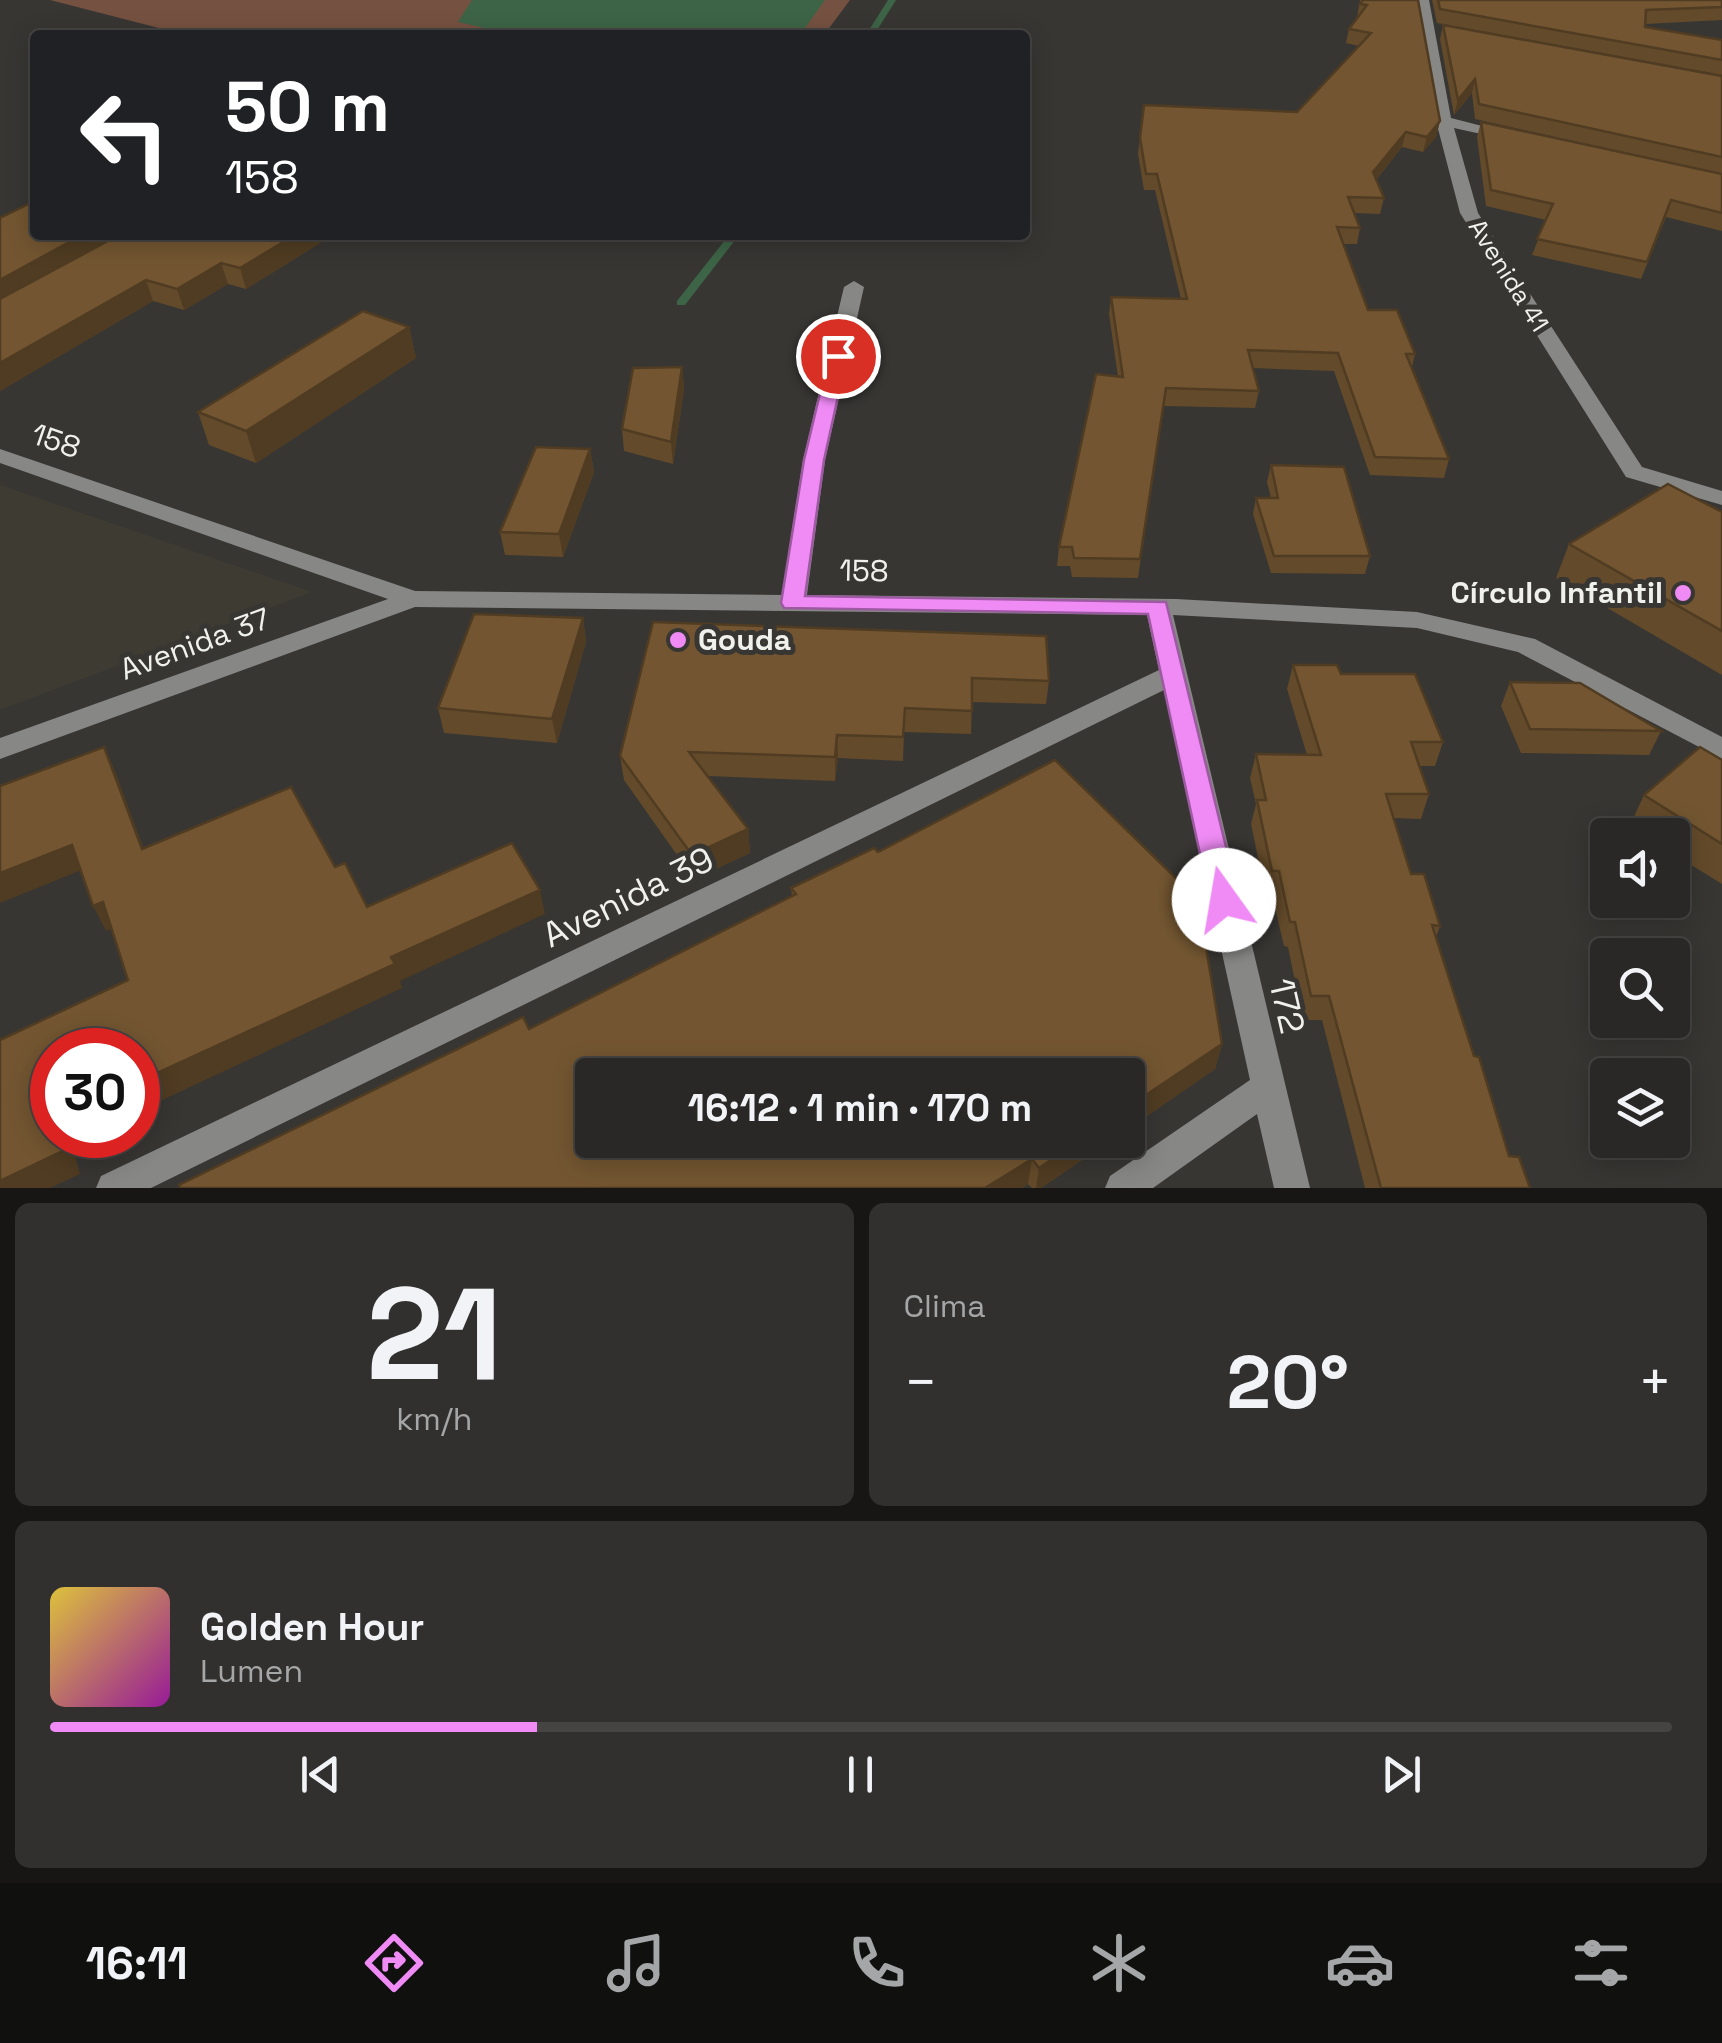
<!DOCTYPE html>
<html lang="es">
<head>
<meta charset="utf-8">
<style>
	:root { --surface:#292826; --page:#31302e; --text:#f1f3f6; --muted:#a5a6a7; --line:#454443; --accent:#f08bf6 }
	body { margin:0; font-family:"Space Grotesk",sans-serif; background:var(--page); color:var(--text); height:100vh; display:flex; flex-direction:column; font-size:38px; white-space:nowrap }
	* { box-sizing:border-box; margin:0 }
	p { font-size:32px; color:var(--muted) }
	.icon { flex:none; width:55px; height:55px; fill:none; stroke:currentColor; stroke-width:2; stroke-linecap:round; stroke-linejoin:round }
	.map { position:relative; height:1188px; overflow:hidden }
	.details { display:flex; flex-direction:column; gap:15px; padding:15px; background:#171615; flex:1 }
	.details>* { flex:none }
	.guide { position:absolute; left:30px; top:30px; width:1000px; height:210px; border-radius:10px; box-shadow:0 5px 25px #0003,0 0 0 2px var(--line); background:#202124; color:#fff; overflow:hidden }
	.controls { position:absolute; left:1590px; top:818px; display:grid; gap:20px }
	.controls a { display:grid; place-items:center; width:100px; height:100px; border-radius:10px; background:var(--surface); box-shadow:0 5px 25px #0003,0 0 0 2px var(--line); font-size:50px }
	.speed { position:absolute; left:30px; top:1028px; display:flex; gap:20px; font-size:50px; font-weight:700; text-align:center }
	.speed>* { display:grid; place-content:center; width:130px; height:130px; border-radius:50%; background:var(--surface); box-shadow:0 5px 25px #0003,0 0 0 2px var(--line); line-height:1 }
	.speed .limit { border:15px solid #d22; background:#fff; color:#111 }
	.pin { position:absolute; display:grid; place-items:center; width:85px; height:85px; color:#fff; margin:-42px; border:5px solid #fff; border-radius:50%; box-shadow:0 2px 10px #0007 }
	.me { position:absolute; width:110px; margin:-55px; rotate:347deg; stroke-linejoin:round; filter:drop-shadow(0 0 8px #0008) }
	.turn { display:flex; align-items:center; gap:35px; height:210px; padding:0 30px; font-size:45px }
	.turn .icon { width:130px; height:130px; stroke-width:2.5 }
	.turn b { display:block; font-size:70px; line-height:85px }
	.big { font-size:75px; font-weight:800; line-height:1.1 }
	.details .widget { flex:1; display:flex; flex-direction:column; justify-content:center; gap:15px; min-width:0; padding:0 35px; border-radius:15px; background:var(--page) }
	.details .dial { align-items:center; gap:0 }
	.dial b { font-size:130px; line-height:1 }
	.song { display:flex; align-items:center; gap:30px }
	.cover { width:120px; height:120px; border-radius:15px; background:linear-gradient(135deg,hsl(50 70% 55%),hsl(300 70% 35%)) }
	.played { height:10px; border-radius:5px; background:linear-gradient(90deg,var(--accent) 30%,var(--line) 30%) }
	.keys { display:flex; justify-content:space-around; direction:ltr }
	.heat { display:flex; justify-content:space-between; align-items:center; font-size:55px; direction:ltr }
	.details .tiles { flex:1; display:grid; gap:15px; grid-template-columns:1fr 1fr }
	.widget:last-child { grid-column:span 2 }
	.trip { position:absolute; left:575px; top:1058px; width:570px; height:100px; border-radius:10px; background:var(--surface); box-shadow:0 5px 25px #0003,0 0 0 2px var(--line); font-weight:800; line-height:100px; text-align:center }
	.tabs { display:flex; height:160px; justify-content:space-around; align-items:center; background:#10100f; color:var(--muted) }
	.tabs .icon { width:70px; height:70px }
	.tabs .on { color:var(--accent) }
	.tabs b { font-size:45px; color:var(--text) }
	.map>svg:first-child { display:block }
</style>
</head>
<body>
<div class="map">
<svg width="1722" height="1188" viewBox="0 0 1722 1188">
	<rect width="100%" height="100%" fill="#373633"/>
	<path fill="#3e3c32" d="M0,485l312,107 -312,118z"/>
	<path fill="#755141" d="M50,0h800l-26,35h-638z"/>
	<path fill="#3d6446" d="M472,0h353l-25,35h-285l-57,-13z"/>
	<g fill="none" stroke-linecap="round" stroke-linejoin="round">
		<g fill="#3d6446" fill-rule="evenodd">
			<path d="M888,0h8l-22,35h-8z"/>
			<path d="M729,235h10l-54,70h-8v-4z"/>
		</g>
		<g fill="#878886" fill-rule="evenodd">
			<path d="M1415,0h14l22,118 70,18 -8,5 -59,-13 24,85 164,254 80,24v14l-96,-28 -166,-264 -24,-92z"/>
			<path d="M854,281l10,6 -39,173 -18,135 369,4 241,13 118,27 187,98v22l-204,-107 -101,-24 -244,-13 137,573h-36l-17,-74 -104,74h-48l5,-12 140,-96 -86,-390 -1013,498h-55l5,-12 1058,-506 -12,-55 -732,-8 -415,152v-21l388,-139 -388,-136v-14l415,142 367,4 21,-135 41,-173z"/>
		</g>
	</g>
	<g fill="#634a2a">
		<path d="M1360,0h58l22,121 -4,16 -13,15 -21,-5 -26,33 8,18 -4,16 -26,-1 6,15 -3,16h-14l25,66 47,44 -3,13 37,92 -5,19 -74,-3 -36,-104 -81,-3 6,23 -4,17 -91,-2 -26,172 -66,-1 -2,-11h-13l2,-19 59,-170 -9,-63 2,-17 70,2 -26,-109h-11l-6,-36 6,-49 153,7 62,-66 -13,-3 3,-14 8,-12z"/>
		<path d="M1432,0h290v20l-76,4 -1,3 77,13v35l-285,-52z"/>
		<path d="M1443,25l279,51v155l-56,-14 -25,62 -109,-24 14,-35 -60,-14 -9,-69 4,-15 173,37 -179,-40 -3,-26 -18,22 -14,-76z"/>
		<path d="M0,218l35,17h298l-87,54 -18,-5 -44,26 -31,-9 -153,90z"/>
		<path d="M409,327l7,31 -160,105 -47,-18 -11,-33z"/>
		<path d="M682,367l2,22 -11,75 -49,-13 -2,-22z"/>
		<path d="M590,449l4,23 -31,85 -58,-2 -5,-23z"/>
		<path d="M1271,465l99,91 -5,18 -94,-1 -18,-59 3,-16h15l-4,-16z"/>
		<path d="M1722,512v163l-166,-97 13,-34z"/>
		<path d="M583,618l3,24 -29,101 -113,-10 -6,-25z"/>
		<path d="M653,622l396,59 -3,23 -74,-2 -1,32 -67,-2 -1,29 -65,-3 -3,23 -127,-5 40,53 2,24 -56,26 -70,-99 -4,-24z"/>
		<path d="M1293,665l48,9 102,68 -8,24h-15l9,28 -8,25 -27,-1 17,56 29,52 -4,11 38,119 35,100 21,32h-165l-43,-168h-19l-15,-73 -4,-1 -12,-51 -6,1 -15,-72 5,-20 -6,-26 6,-24 51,1 -20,-66z"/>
		<path d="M1510,682l151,49 -12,24 -128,-2 -20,-47z"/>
		<path d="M1722,760v124l-50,-31v-18h-27l-15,-10 14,-30z"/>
		<path d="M878,852l344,192 -7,25 -87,60v-54l-536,65h519l-70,48h-9l-4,-4 -6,4h-842l349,-159 263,-133 -1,-8z"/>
	</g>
	<g fill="#503c22">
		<path d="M1475,79l-3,14 -18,22 4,-15z"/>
		<path d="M1440,121l-4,16 -13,15 4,-15z"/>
		<path d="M1406,132l-4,15 -33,41 4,-16z"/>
		<path d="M82,235h44l-126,71v-26z"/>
		<path d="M295,235h38l-87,54 -6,-21z"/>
		<path d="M221,263l7,21 -44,26 -7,-21z"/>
		<path d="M146,280l7,21 -153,90v-28z"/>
		<path d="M409,327l7,31 -160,105 -10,-32z"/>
		<path d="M682,367l2,22 -11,75 -2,-22z"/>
		<path d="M590,449l4,23 -31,85 -4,-23z"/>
		<path d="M583,618l3,24 -29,101 -5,-24z"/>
		<path d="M837,735l1,23 -3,23v-24z"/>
		<path d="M104,747l11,24 38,103 -11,-25z"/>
		<path d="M748,829l2,24 -56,26 -2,-24z"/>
		<path d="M72,845l12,24 -84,34v-30z"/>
		<path d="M540,890l5,24 -145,67 2,7 -246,115 3,9 -21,10v-30l6,-13 247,-122z"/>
		<path d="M103,902l12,25 -9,4 -13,-25z"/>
		<path d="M1222,1044l-7,25 -87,60v-22z"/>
		<path d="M61,1135h49l-36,17 6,22 -30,14h-50v-7z"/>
		<path d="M1080,1140h31l-70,48h-5l3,-20z"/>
		<path d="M1032,1159l-4,25 -6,4h-37z"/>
	</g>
	<g fill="#735631" stroke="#503c22" stroke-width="2.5">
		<path d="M1363,0h55l22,121 -13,16 -21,-5 -33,40 11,26 -36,-1 12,31 -23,-1 31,83h29l18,44h-9l43,105 -74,-2 -37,-104 -90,-3 11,41 -93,-3 -26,171 -66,-1 -2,-11h-13l37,-173 27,3 -12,-80 76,2 -30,-125h-11l-6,-36 4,-33 153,7 74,-79 -22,-4 18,-24 -7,-1z"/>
		<path d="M1438,0h284v7l-76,3 -1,17 77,13v20l-282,-51z"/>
		<path d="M1443,25l279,51v81l-243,-53 -4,-25 -17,21z"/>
		<path d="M1481,122l241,52v39l-51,-13 -24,62 -110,-23 16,-35 -62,-14z"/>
		<path d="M35,201v34h47l-82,45v-62z"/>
		<path d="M119,235h176l-55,33 -19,-5 -44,26 -31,-9 -146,83v-64z"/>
		<path d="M363,311l46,16 -163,104 -48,-19z"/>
		<path d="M682,367l-11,75 -49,-13 11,-61z"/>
		<path d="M536,447l54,2 -31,85 -59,-2z"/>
		<path d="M1271,465l73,2 26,89h-96l-18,-58h22z"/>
		<path d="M1668,484l54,28v119l-153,-87z"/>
		<path d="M474,614l109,4 -31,101 -114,-11z"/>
		<path d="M653,622l393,14 3,45 -77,-3v33l-67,-3 -2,29 -66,-2 -2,22 -146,-5 59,77 -56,26 -72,-99z"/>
		<path d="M1293,665h44l4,9h74l28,68h-32l18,52h-43l25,80h13l16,52 -8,-1 42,131 5,1 30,99 10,1 11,31h-149l-52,-192h-18l-16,-74h-5l-11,-51h-7l-15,-71h9l-10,-46 65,1z"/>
		<path d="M1510,682l70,1 81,48 -131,-2z"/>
		<path d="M104,747l38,102 149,-62 44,80 10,-4 22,44 145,-64 28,47 -149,67 4,7 -251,115 2,9 -8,4v-42h-86v85h9l4,15 -65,31v-141l128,-60 -25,-78 -10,4 -21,-61 -72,28v-87z"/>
		<path d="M1700,747l22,13v84l-78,-49z"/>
		<path d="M1055,760l128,125 11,42 8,-4 20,121 -94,63v-32h-536v65h488l-41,28 -7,-9 -47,29h-805l-1,-3 344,-168 6,12 267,-135 -5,-6 83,-40 4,4z"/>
	</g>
	<path fill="#f08bf6" stroke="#9c5aa0" stroke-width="2.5" d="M838,351l9,5 -23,104 -19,136 361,6 73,298 -5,7h-19l-5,-7 -62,-286 -364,-6 -3,-5 23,-143 25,-104z"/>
	<g fill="#f08bf6" stroke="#373633" stroke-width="4">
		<circle cx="1683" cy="593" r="10"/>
		<circle cx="678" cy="640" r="10"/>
	</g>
	<g text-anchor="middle" stroke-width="10" stroke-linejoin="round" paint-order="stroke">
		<g font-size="25" fill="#f0f0ed" stroke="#373633">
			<text transform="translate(1509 275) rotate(58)" y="9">Avenida 41</text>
		</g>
		<g font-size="30" fill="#f0f0ed" stroke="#373633">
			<text transform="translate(56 441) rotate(19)" y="10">158</text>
			<text transform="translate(864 571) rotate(1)" y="10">158</text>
			<text transform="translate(195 644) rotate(-20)" y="10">Avenida 37</text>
		</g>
		<g font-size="30" font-weight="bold" fill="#f0f0ed" stroke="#373633" text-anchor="end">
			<text x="1663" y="603">Círculo Infantil</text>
			<text x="698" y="650" text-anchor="start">Gouda</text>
		</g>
		<g font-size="35" fill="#f0f0ed" stroke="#373633">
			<text transform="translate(628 897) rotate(-26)" y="12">Avenida 39</text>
			<text transform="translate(1287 1006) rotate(77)" y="12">172</text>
		</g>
	</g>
</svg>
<div class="controls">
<a><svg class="icon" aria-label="sound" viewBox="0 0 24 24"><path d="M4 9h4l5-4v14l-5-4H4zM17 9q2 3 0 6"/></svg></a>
<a><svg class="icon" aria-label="search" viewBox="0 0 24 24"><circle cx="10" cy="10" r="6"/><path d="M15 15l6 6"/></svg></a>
<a><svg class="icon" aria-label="layers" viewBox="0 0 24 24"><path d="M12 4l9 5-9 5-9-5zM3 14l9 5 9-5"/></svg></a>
</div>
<div class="speed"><div class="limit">30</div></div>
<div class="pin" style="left:838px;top:356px;background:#d93025"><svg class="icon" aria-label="arrive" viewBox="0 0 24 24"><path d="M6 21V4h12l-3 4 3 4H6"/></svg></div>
<svg class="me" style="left:1224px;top:900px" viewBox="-20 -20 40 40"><circle r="19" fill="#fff"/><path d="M0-13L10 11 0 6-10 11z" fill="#f08bf6"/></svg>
<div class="trip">16:12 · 1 min · 170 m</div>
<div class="guide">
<div class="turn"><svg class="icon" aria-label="left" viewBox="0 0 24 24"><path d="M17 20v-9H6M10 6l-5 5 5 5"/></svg><div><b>50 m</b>158</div></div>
</div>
</div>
<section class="details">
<div class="tiles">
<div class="widget dial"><b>21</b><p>km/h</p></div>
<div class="widget"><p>Clima</p>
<div class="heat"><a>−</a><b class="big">20°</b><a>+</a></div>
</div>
<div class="widget">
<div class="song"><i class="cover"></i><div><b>Golden Hour</b><p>Lumen</p></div></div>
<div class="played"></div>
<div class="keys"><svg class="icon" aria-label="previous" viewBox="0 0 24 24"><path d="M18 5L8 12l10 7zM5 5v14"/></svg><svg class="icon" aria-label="pause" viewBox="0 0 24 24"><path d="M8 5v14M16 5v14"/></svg><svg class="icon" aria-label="next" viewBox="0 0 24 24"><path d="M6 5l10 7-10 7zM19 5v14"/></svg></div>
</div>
</div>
</section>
<nav class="tabs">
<b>16:11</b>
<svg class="icon on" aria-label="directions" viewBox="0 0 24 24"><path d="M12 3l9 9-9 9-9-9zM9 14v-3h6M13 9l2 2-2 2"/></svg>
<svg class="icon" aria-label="music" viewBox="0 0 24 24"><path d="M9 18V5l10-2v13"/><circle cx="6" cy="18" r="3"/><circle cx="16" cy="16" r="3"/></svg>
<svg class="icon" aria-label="phone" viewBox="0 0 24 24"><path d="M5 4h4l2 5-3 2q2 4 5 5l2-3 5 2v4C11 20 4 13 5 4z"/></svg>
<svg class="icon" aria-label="climate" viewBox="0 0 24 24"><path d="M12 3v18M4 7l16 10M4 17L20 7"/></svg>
<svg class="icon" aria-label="car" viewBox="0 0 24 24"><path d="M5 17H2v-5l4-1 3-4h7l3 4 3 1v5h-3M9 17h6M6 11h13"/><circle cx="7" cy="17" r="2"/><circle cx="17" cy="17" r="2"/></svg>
<svg class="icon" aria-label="filters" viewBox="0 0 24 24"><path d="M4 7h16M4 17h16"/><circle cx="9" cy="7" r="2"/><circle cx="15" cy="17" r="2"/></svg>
</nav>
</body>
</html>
